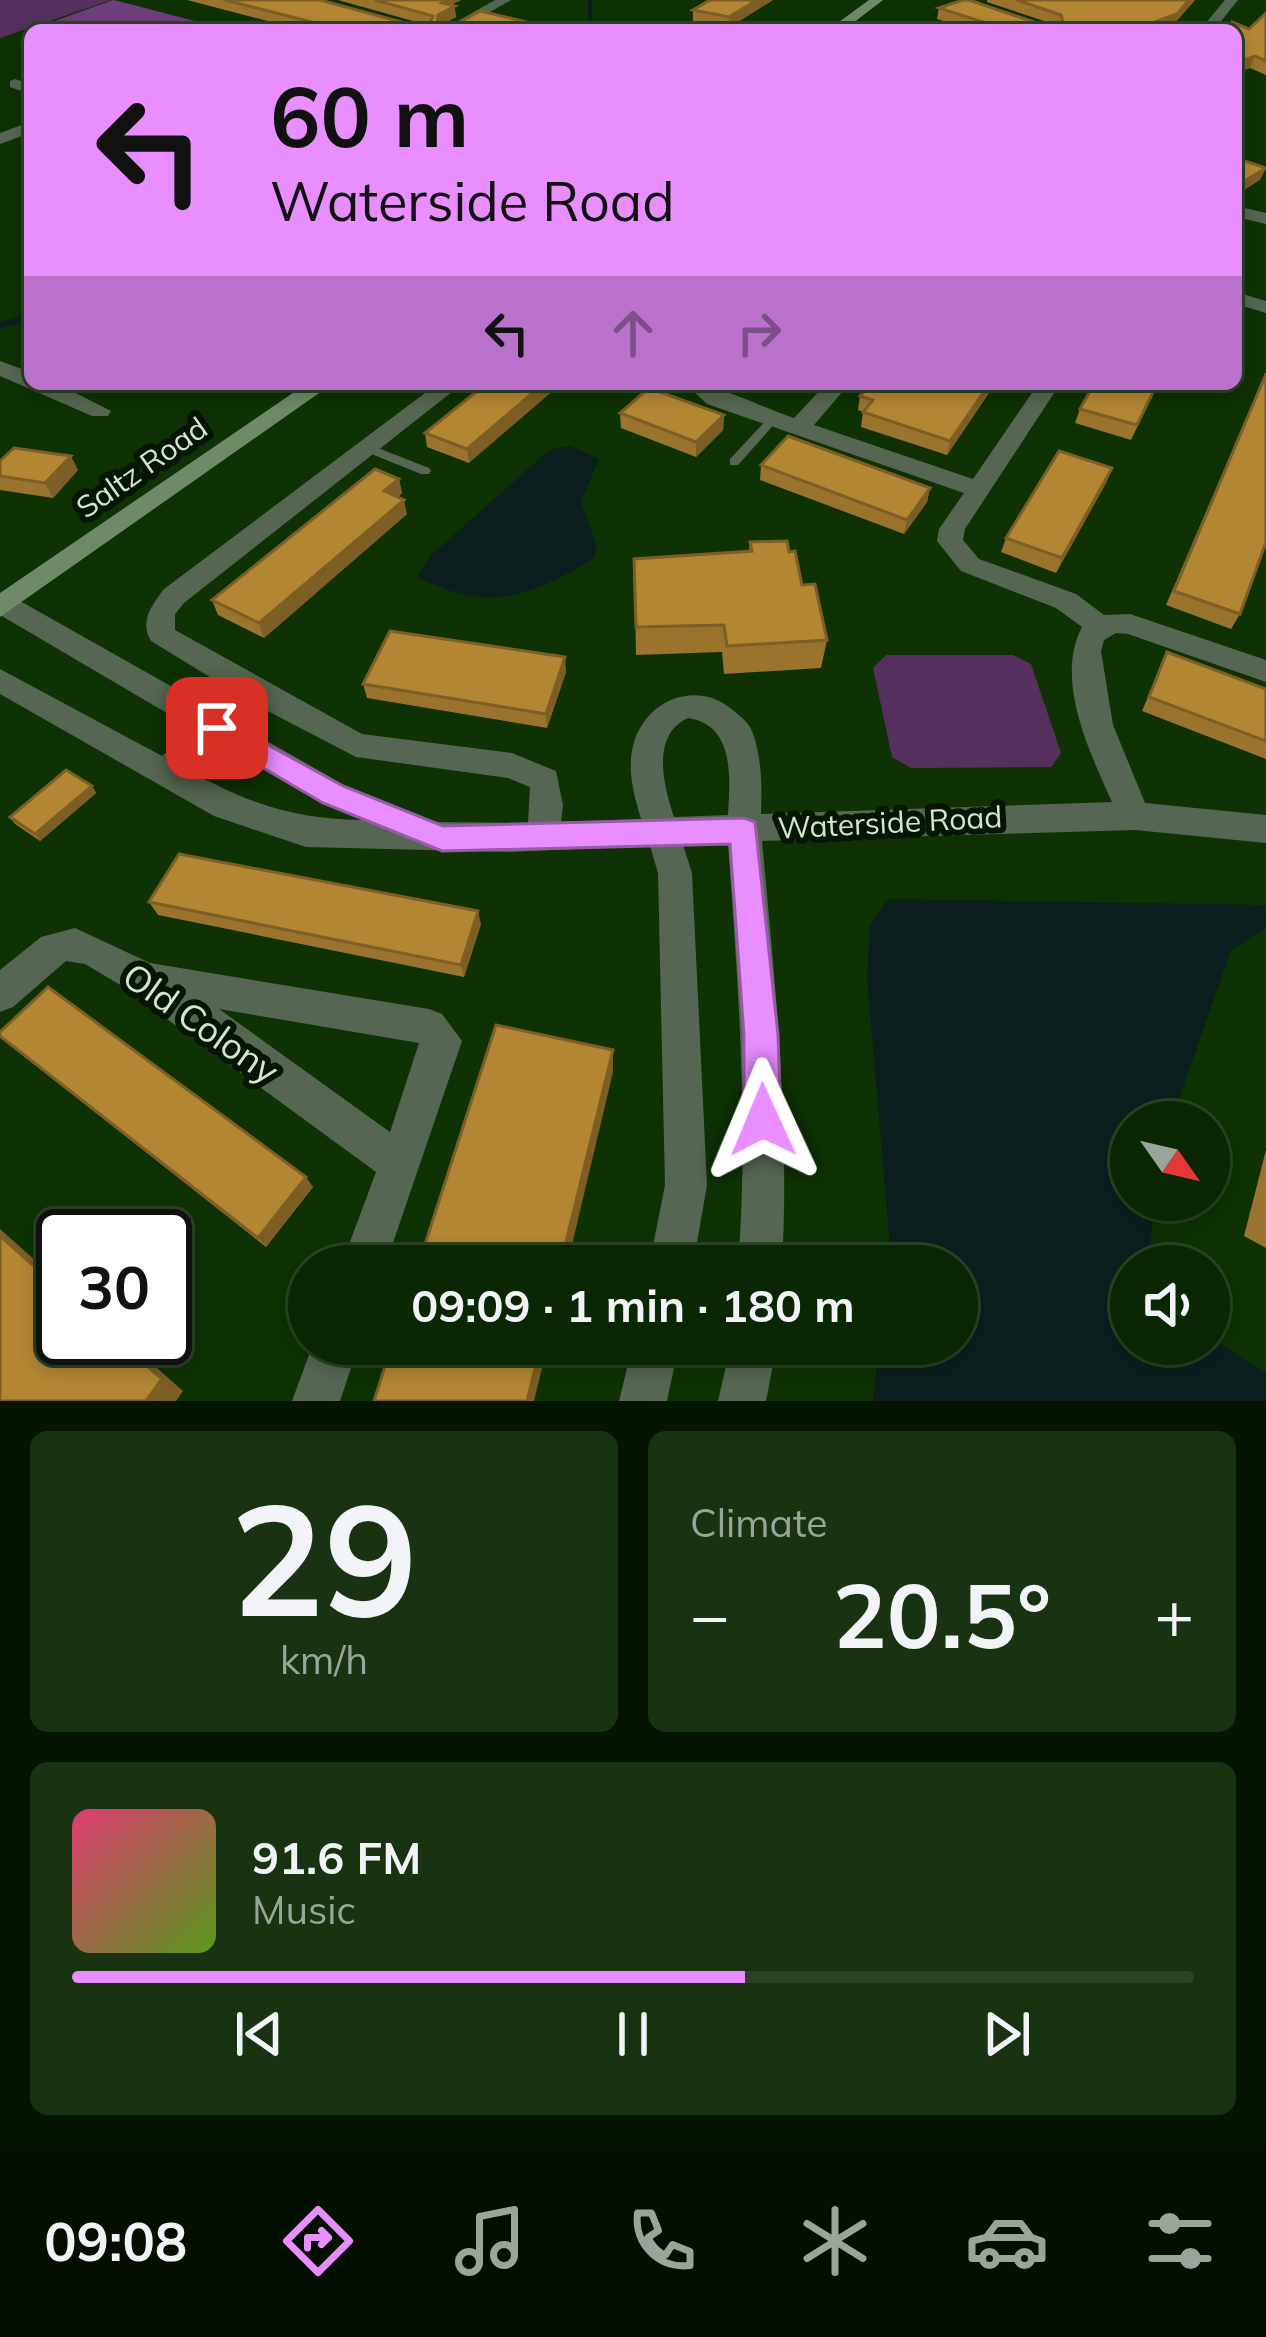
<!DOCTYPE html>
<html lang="en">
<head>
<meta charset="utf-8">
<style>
	:root { --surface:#0a2603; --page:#183212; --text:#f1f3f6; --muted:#99a59a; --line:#2a4325; --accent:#e88eff }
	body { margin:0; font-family:Mulish,sans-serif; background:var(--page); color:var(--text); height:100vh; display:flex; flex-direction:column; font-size:45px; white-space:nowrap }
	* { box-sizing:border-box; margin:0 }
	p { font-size:39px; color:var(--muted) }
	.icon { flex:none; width:66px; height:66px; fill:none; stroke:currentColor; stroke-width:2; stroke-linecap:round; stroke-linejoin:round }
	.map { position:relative; height:1401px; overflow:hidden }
	.side { display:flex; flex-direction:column; gap:30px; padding:30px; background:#061502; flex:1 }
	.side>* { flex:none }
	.hud { position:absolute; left:24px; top:24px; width:1218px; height:366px; border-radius:18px; box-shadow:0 6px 18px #0003,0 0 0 3px var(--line); background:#e88eff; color:#111; overflow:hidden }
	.needle { width:78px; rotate:124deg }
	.controls { position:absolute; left:1110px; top:1101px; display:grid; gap:24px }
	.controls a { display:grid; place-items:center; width:120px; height:120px; border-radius:50%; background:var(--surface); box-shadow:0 6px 18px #0003,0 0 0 3px var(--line); font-size:60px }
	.speed { position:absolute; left:36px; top:1209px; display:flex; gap:24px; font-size:60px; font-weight:700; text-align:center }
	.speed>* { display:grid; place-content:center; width:156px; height:156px; border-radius:50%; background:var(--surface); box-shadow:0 6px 18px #0003,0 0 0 3px var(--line); line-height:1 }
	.speed .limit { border:6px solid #111; border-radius:18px; background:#fff; color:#111 }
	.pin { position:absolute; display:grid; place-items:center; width:102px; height:102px; color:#fff; margin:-51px; border-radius:24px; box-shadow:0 6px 18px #0006 }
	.me { position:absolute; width:132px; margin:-66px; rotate:359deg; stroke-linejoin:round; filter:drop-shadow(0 0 9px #0008) }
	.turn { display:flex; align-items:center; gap:42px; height:252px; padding:0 48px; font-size:54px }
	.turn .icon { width:156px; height:156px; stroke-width:2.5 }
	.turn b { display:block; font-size:84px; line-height:102px }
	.lanes { display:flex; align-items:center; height:114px; padding:0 48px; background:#0003; justify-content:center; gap:60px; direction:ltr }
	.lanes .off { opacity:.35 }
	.big { font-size:90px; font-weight:700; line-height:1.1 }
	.side .widget { flex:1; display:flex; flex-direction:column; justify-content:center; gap:18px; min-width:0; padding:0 42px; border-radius:18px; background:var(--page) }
	.side .dial { align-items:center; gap:0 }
	.dial b { font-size:156px; line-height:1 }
	.song { display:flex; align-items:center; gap:36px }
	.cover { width:144px; height:144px; border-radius:18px; background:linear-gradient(135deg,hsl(340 70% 55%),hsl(90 70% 35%)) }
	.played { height:12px; border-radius:6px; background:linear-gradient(90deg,var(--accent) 60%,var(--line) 60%) }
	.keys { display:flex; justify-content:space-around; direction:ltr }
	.heat { display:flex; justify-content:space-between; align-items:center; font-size:66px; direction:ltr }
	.side .tiles { flex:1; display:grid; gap:30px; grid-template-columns:1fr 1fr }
	.widget:last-child { grid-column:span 2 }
	.trip { position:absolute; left:288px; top:1245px; width:690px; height:120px; border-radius:60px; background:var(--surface); box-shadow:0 6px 18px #0003,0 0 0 3px var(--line); font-weight:700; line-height:120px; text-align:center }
	.dock { display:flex; height:192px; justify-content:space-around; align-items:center; background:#040f01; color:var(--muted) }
	.dock .icon { width:84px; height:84px }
	.dock .active { color:var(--accent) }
	.dock b { font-size:54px; color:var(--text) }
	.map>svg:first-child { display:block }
</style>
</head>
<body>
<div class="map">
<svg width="1266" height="1401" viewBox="0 0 1266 1401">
	<rect width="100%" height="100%" fill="#0e3204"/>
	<g fill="#55305e">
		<path d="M0,0h111l-111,38z"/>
		<path d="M886,655h127l18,9 30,89 -10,14 -140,1 -19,-11 -19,-89z"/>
	</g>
	<path fill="#6f3e7c" d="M113,0l5,1 111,29h-174l-14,-4z"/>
	<g fill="#0d1e1f">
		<path d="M571,446l28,13 -18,43 16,45 -4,12c-65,39 -104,54 -176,18l13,-21 107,-95 15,-12z"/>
		<path d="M889,899l377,6v23l-35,22 -60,172h-40v78h23l-5,66h-18v78h78v-7l57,36v28h-393l6,-57h78v-78h-70l3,-21 -23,-267 3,-53z"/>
	</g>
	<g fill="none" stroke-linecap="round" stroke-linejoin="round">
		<path stroke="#0d1e1f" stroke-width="4.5" d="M590,0v30"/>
		<path stroke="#0d1e1f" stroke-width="6" d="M0,325l30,-8"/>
		<g fill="#566652" fill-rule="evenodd">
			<path d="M773,416l4,1v4l-39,44h-8v-6l39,-42z"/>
			<path d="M368,444l61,24 2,3 -2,3h-8l-57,-23v-6z"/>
		</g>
		<g fill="#566652" fill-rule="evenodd">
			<path d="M495,0h16l-52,30h-17z"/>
			<path d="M1225,0h13l-24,30h-14z"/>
			<path d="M15,79l15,5v10l-20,-7v-6z"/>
			<path d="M30,122v11l-30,11v-11z"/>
			<path d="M1236,206l30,7v11l-30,-7z"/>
			<path d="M1236,292l30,9v12l-30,-9z"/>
			<path d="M0,361l30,11v12h28l53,27 -3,5h-16l-92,-40z"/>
			<path d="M437,384h25l-278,219 -9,11v16l187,104 150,19 44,18 7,34 -2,17 80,-3c-7,-24 -14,-48 -8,-73 11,-46 64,-68 101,-35 7,6 14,11 18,20 10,26 10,56 9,83l351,-12c-22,-49 -58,-122 -30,-175l-26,-19 -95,-37 -24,-30 2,-12 25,-36 -257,-89 -21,-20c35,0 73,23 108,34l32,-34h23l-35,41 159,54 65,-95h22l-95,145 -2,11 16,19 97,35 28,21 26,-1 136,46v22l-138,-48 -12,-1 -12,7 -3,11 12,74 32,78 121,12v28l-131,-13 -373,11c13,142 28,283 20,425h-44c11,-141 0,-282 -10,-423l-45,2 9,28 15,312 -14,81h-44l16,-81 -7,-312 -8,-27 -143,6 -201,-5 -92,-31 -214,-122v-25l162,87 32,-27 -194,-114v-20l13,2 202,114 21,-18 -85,-52c-12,-20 1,-36 13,-52zM260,707l96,50 152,21 22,9 -2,36 -96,-1 -88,-37 -105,-60zM688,718c47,7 42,59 40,97l-54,2c-10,-30 -24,-82 14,-99zM219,743l103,60 40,17c-69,-1 -113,-16 -174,-50z"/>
			<path d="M75,928l75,35 279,46 13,5 20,27 -77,225h-44l35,-94 -254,-186 -37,-22 -19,-3 -53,46 -13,5v-42l41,-33zM219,1009l200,34 -29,89z"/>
			<path d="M313,1344h46l-19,57h-48z"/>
			<path d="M633,1344h46l-12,57h-48z"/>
			<path d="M731,1344h46l-11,57h-48z"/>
		</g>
		<g fill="#6f8969" fill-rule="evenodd">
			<path d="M869,0h14l-39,30h-16z"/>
			<path d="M306,384h26l-332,233v-24z"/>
		</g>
	</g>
	<g fill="#9a732d">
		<path d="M187,0h133l85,23h15l-82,-23h123l-7,3 2,14 -10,5 77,-1 1,9h-222z"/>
		<path d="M710,0h63l-45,28 -35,-7v-11z"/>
		<path d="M987,0h208l-22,25 -13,5h-189l-34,-11 2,-11 98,15h13l-63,-21z"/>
		<path d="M1266,13v62l-16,-7 -14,5v-43l13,-1z"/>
		<path d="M1266,372v170l-26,72 -9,15 -65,-24z"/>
		<path d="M486,384l-17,79 -42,-16 -2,-14z"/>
		<path d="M760,384h28l-7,7z"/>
		<path d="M871,384h124l-48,71 -86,-28 2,-15 -5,-2 2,-14z"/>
		<path d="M1158,384l-27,56 -56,-17 5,-14z"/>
		<path d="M620,413l104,2 -1,15 -27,27 -75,-29z"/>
		<path d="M0,461l78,9 -25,28 -53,-8z"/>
		<path d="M761,465l169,23 -3,14 -23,32 -144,-54z"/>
		<path d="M1112,468l-6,15 -50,90 -55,-21 5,-14z"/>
		<path d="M399,479l3,14 -4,4 9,17 -143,124 -46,-23 -6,-15z"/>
		<path d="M750,542l39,10 38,88 -6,28 -97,6 -2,-22 -86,3 -2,-96 115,-8z"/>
		<path d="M1167,652l99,37v70l-124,-48z"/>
		<path d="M566,672l-19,56 -180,-30 -4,-14z"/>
		<path d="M92,786l4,7 -56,48 -25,-17 -5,-7z"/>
		<path d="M149,902l332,22 -17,53 -306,-62z"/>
		<path d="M0,1037l313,150 -47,60z"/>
		<path d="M1266,1150v98l-22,-12z"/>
	</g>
	<g fill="#7d5e24">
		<path d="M445,0h16l-7,3 2,14 -16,9 -3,-4 5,-19z"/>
		<path d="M757,0h16l-45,28 1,-11z"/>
		<path d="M1189,0h6l-22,25 -13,5h-28z"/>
		<path d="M523,21l1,9h-18z"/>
		<path d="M1255,56l-5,12 -14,5v-10z"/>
		<path d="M1266,168l-6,12 -24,15v-9z"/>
		<path d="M543,384h18l-92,79 -2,-14z"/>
		<path d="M989,384h6l-48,71 3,-14z"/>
		<path d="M724,415l-1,15 -27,27v-15z"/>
		<path d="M71,456l7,14 -25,28 -8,-15z"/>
		<path d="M1112,468l-6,15 -50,90 6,-15z"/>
		<path d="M399,479l3,14 -15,13 -3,-15z"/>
		<path d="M930,488l-3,14 -23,32 3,-14z"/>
		<path d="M404,500l3,14 -143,124 -5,-15z"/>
		<path d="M565,657l1,15 -19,56 -1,-14z"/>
		<path d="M92,786l4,7 -56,48 -5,-7z"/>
		<path d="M478,911l3,13 -17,53 -3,-12z"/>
		<path d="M613,1050v22l-46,194h-7z"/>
		<path d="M306,1177l7,10 -47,60 -8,-9z"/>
		<path d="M0,1229l63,56v7l-63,-56z"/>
		<path d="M115,1338h8l60,53 -7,10h-30z"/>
		<path d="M541,1344h7l-14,57h-7z"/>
	</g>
	<g fill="#b38634" stroke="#7d5e24" stroke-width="3">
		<path d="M225,0h95l85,23h25l3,-7 -58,-16h73l-6,3 13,3 -17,9 -1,7 21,1 22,-12 43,10 -17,9h-163z"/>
		<path d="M710,0h47l-28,17 -36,-7z"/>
		<path d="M963,0h6l68,23 26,-1 -2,-7 -44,-15h172l-12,14 -45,16h-146l-7,-3 10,-3 -50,-16z"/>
		<path d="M1266,13v48l-11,-5 -19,7v-33h-8l4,-8 17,7z"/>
		<path d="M1236,158l30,10 -30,18z"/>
		<path d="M1266,374v168l-26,72 -66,-23z"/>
		<path d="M486,384h57l-76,65 -42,-16z"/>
		<path d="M871,384h118l-39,57 -87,-29 10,-12 -13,-4z"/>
		<path d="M1094,384h63l-20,41 -57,-16z"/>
		<path d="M649,388l75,27 -28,27 -76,-29z"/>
		<path d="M788,436l142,52 -23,32 -146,-55z"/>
		<path d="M14,448l57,8 -26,27 -45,-7v-15z"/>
		<path d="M1059,451l53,17 -50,90 -56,-20z"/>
		<path d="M375,469l24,10 -15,12 20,9 -145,123 -47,-23z"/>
		<path d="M787,541l2,11 6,-1 7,34 13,-1 12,56 -100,6 -3,-21 -88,2 -2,-68 118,-8 -2,-9z"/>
		<path d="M390,631l175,26 -19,57 -183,-30z"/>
		<path d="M1167,652l99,37v52l-117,-44z"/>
		<path d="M66,770l26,16 -57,48 -25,-17z"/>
		<path d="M179,854l299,57 -17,54 -312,-63z"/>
		<path d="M48,987l258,190 -48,61 -258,-202v-4z"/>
		<path d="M496,1025l117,25 -53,216h-142z"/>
		<path d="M0,1236l63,56v46h52l47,41 -16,22h-146z"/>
		<path d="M392,1344h149l-14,57h-153z"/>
	</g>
	<path fill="#e88eff" stroke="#975ca6" stroke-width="3" d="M217,717l126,69 100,40 301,-8 11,4 23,213 3,85 -5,13 -13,5 -13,-5 -6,-13v-85l-14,-191 -288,7 -119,-48 -116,-68 -4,-7z"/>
	<g text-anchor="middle" stroke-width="12" stroke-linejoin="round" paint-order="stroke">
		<g font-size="30" fill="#d1e6cc" stroke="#071604">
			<text transform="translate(142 468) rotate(-35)" y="10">Saltz Road</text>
			<text transform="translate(890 823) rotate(-3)" y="10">Waterside Road</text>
		</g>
		<g font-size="36" fill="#d1e6cc" stroke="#071604">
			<text transform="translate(201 1023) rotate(35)" y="13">Old Colony</text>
		</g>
	</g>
</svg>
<div class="controls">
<a><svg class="needle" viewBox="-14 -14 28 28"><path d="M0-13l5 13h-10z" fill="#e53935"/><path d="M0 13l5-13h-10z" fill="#99a59a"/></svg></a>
<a><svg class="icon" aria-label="sound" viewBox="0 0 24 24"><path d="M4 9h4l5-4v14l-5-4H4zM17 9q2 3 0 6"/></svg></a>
</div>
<div class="speed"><div class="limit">30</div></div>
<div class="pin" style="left:217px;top:728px;background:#d93025"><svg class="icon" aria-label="arrive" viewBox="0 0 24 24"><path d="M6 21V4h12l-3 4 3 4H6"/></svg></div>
<svg class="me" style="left:763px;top:1120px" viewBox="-20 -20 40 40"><path d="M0-17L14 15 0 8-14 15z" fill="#e88eff" stroke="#fff" stroke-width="4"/></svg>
<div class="trip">09:09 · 1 min · 180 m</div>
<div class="hud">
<div class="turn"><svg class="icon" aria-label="left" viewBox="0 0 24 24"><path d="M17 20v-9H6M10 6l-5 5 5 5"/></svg><div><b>60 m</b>Waterside Road</div></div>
<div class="lanes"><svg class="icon" aria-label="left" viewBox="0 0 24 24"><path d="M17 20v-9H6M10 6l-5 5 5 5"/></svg><svg class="icon off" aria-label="ahead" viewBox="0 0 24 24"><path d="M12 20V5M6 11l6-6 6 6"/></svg><svg class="icon off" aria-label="right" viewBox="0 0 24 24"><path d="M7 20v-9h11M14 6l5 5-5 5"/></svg></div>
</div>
</div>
<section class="side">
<div class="tiles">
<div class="widget dial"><b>29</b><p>km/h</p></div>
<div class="widget"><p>Climate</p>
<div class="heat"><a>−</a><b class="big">20.5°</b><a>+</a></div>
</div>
<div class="widget">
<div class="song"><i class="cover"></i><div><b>91.6 FM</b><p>Music</p></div></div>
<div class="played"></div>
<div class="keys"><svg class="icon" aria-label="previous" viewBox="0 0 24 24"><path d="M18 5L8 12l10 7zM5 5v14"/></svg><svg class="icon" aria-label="pause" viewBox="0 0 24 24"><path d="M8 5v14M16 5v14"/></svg><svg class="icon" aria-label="next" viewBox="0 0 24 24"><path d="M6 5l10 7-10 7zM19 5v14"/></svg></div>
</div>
</div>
</section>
<nav class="dock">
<b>09:08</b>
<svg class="icon active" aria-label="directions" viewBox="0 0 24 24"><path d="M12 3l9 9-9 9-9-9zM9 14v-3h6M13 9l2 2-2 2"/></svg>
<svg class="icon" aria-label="music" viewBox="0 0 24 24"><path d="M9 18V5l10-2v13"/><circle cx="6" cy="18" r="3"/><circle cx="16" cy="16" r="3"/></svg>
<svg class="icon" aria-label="phone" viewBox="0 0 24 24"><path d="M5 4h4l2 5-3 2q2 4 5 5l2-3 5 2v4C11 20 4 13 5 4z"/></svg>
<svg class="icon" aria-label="climate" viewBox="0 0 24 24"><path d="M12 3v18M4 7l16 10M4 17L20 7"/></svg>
<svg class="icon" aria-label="car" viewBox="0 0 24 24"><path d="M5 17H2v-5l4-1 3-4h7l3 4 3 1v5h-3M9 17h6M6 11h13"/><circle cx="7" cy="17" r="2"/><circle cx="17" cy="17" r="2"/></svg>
<svg class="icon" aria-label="filters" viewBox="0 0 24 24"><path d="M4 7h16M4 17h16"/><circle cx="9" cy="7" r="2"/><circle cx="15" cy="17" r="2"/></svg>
</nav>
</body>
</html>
